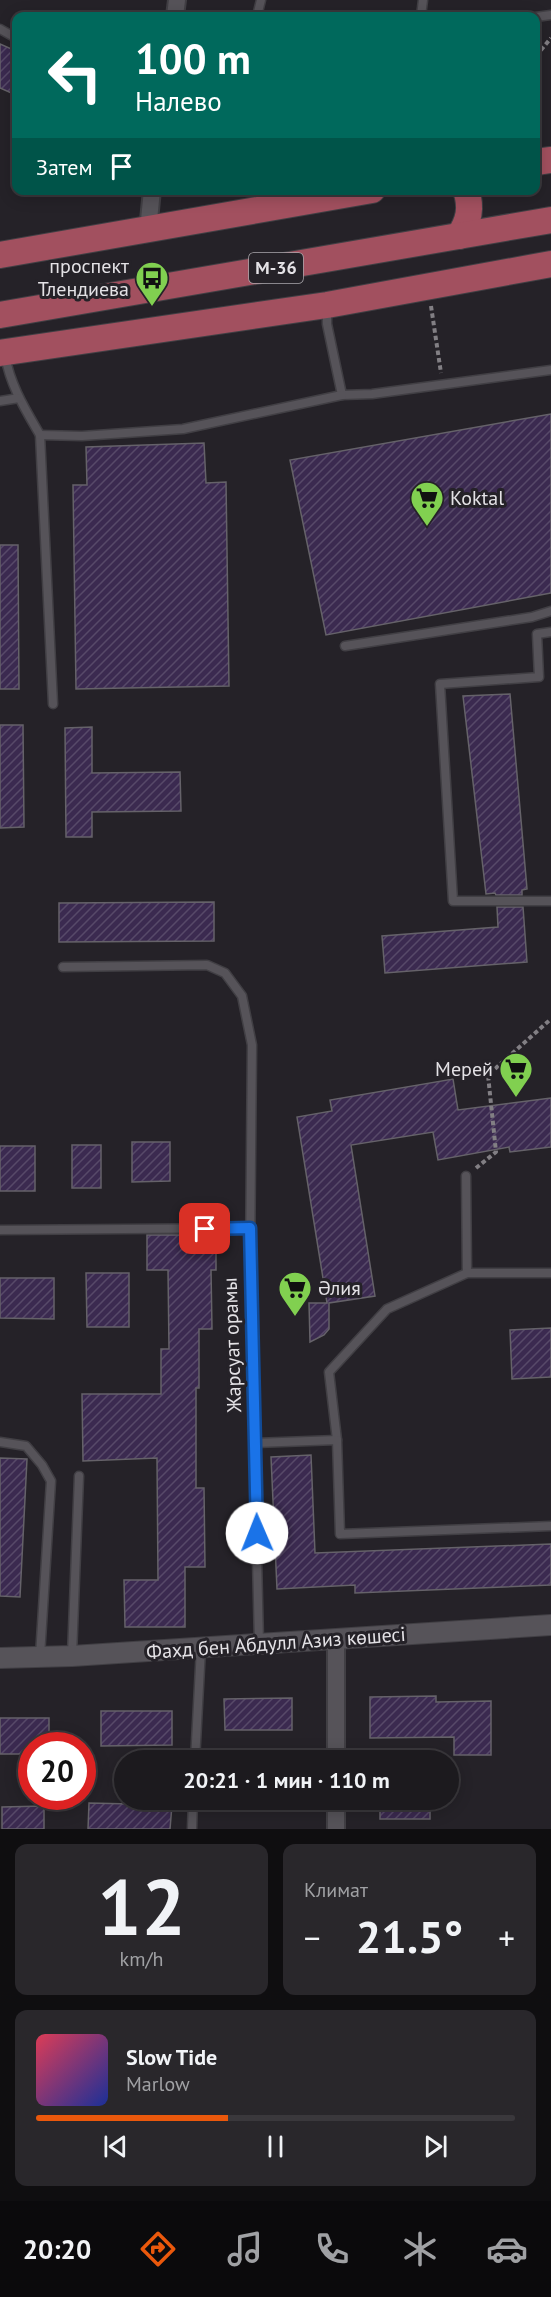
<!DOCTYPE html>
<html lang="ru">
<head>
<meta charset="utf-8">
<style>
	:root { --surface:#1c1a1e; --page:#29272b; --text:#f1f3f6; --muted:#a0a1a4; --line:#3a383c; --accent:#ea580c }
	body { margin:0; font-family:"PT Sans",sans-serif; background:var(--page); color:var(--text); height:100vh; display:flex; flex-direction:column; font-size:22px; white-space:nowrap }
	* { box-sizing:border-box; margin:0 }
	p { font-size:20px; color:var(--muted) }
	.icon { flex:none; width:33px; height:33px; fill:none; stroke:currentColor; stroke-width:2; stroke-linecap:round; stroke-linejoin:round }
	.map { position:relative; height:1829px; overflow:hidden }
	.drawer { display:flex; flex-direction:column; gap:15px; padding:15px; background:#0f0e10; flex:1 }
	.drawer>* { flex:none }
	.guide { position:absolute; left:12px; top:12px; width:528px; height:183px; border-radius:12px; box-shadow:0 3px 15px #0003,0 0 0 2px var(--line); background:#00695c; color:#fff; overflow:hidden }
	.speed { position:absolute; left:18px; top:1732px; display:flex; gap:12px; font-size:30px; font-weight:700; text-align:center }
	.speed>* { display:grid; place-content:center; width:78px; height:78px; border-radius:50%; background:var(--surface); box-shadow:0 3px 15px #0003,0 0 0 2px var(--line); line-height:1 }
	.speed .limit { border:9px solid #d22; background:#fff; color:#111 }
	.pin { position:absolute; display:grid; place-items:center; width:51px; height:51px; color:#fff; margin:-26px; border-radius:12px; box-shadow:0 3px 9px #0006 }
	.me { position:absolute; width:66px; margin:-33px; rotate:359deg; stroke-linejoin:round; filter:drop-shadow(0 0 4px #0008) }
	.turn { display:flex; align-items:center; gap:21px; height:126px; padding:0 24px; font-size:27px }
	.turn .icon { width:78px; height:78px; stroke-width:2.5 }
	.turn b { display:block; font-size:42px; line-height:51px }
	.then { display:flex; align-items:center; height:57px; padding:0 24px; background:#0003; gap:12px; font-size:22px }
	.big { font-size:45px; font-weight:700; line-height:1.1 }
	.drawer .tile { flex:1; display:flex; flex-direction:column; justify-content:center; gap:9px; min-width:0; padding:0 21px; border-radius:12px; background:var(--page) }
	.drawer .dial { align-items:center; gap:0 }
	.dial b { font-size:78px; line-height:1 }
	.song { display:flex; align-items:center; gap:18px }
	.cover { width:72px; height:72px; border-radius:9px; background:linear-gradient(135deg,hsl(350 70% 55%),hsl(230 70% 35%)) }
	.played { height:6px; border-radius:3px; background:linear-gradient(90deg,var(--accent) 40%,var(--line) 40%) }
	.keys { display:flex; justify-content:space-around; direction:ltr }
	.heat { display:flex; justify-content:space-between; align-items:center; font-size:33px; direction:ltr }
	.drawer .tiles { flex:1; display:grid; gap:15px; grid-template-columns:1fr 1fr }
	.tile:last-child { grid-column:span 2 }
	.trip { position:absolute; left:114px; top:1750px; width:345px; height:60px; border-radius:30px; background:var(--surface); box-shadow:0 3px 15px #0003,0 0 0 2px var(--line); font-weight:700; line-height:60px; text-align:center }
	.dock { display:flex; height:96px; justify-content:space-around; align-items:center; background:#0b0a0c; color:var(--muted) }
	.dock .icon { width:42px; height:42px }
	.dock .current { color:var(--accent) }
	.dock b { font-size:27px; color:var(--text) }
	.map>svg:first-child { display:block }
</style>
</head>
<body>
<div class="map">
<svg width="551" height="1829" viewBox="0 0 551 1829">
	<defs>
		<pattern id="building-hatch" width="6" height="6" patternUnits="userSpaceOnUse" patternTransform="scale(1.5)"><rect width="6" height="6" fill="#3b2a50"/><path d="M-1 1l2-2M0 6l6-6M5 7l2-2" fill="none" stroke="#574969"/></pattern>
	</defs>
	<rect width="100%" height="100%" fill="#252228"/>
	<g fill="url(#building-hatch)" stroke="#656269" stroke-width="1.5">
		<path d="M0,44l16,7v44l-16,-7z"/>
		<path d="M551,414v179l-225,42 -36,-175z"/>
		<path d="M204,443l2,40 20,-1 3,204 -153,3 -3,-204h14l-1,-38z"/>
		<path d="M0,545h18l1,144h-19z"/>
		<path d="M510,694l17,195 -5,1v5h-26l-1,-2 -9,1 -23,-198z"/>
		<path d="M0,725h23l1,102 -24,1z"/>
		<path d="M92,727v46l88,-1 1,39 -89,1v25h-26l-1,-109z"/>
		<path d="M214,902v39l-155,1v-39z"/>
		<path d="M497,907h26l4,55 -142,11 -3,-37 116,-9z"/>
		<path d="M453,1079l5,31 93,-12v49l-41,5 -1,-5 -71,13 -5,-28 -82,13 24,151 -46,7v26l-5,6 -14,7 -1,-39h18l-30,-186 35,-6 -2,-11z"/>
		<path d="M132,1142h38v39l-38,1z"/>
		<rect x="72" y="1145" width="29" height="43"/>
		<rect x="0" y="1146" width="35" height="45"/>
		<path d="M147,1235h69v35h-5l1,59h-13v59h-3v100h8l1,79h-20v60h-60l-1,-47h34l-1,-122 -74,3 -1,-67h79v-45h8l-1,-79h-21z"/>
		<path d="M86,1273h43v54h-42z"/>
		<path d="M0,1278h54v41l-54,-1z"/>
		<path d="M551,1328v49l-39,2 -2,-49z"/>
		<path d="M311,1455l4,98 236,-9v41l-196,8v-8l-78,4 -6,-132z"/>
		<path d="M0,1458l27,1 -7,138 -20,-1z"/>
		<path d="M436,1696v6l55,-1v54h-37v-18l-84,1v-41z"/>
		<path d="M292,1698v32h-67l-1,-31z"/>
		<path d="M101,1711h71v34l-71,1z"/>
		<path d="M0,1718h49v28h-17v8h-32z"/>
		<rect x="380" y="1800" width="50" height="19"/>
		<path d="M89,1803l83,2 -2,24h-82z"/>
		<path d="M44,1806v23h-42v-22z"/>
	</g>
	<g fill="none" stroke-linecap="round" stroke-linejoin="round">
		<defs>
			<g id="service">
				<path d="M257,16l4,-16"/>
				<path d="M421,16l2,-16"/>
				<path d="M536,17l15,-2"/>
				<path d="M0,29l16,9"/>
				<path d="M327,308v16l15,71 30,-1 179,-24"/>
				<path d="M5,355c5,30 20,54 35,80l13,269"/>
				<path d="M0,401l19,-3"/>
				<path d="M40,435l42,1 101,-7 159,-34"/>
				<path d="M551,632l-14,2 2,43 -99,7 13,217h98"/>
				<path d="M345,646l187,-29 19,-6"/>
				<path d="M63,967l144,-2 18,8 17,23 10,49 -2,219 9,379"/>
				<path d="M466,1176l1,97"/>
				<path d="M0,1230l251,-2"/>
				<path d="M337,1440l-8,-68 58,-63 80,-36h84"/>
				<path d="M0,1442l26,4 16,19 9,16 -11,175"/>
				<path d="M255,1443l82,-3 3,94 211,-8"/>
				<path d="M72,1655l7,-179"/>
				<path d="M195,1761l6,-113"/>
				<path d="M192,1829l1,-29"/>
			</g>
			<g id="minor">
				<path d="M175,16l2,-16"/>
				<path d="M148,230l4,-40"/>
				<path d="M336,1761v-122"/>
				<path d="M336,1829v-29"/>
			</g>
			<path id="tertiary" d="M0,1658l72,-2 479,-31"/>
			<g id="primary">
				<path d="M536,162l15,-2"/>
				<path d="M459,236c10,-15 13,-28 7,-46"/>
				<path d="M0,255l372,-65"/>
				<path d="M0,315l551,-95"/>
				<path d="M0,353l327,-48 224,-41"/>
			</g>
		</defs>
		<use href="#service" stroke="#413f44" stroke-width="11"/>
		<use href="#minor" stroke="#413f44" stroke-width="20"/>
		<use href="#tertiary" stroke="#413f44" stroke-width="22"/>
		<use href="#primary" stroke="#413f44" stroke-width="28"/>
		<g stroke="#827f84" stroke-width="4" stroke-dasharray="4.5 3" stroke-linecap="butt">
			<path d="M536,56l15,-18"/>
			<path d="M431,306l10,67"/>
			<path d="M476,1168l20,-16 -8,-77 63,-56"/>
		</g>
		<use href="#service" stroke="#565359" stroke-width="8"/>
		<use href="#minor" stroke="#565359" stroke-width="16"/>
		<use href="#tertiary" stroke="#565359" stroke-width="20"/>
		<use href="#primary" stroke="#a2505f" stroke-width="26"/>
	</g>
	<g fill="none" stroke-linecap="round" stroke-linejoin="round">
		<defs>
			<path id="route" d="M205,1229l45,-1 7,305"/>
		</defs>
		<use href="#route" stroke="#114b97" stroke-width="15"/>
		<use href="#route" stroke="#1a73e8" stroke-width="10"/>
	</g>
	<defs>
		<symbol id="bus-pin" viewBox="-11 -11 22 30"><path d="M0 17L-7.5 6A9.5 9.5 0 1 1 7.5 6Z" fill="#81d050" stroke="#252228"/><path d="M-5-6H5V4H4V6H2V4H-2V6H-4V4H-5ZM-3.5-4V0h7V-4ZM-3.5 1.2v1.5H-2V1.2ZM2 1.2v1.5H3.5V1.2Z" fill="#111"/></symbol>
		<symbol id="supermarket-pin" viewBox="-11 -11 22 30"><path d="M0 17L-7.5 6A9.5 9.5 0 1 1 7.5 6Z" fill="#81d050" stroke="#252228"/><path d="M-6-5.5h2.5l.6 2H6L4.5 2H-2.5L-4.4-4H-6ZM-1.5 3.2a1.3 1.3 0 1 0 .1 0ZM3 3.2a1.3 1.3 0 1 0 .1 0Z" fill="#111"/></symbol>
	</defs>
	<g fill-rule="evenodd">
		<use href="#bus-pin" x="133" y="259" width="38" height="52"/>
		<use href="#supermarket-pin" x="408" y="479" width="38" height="52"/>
		<use href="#supermarket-pin" x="497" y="1050" width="38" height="52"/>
		<use href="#supermarket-pin" x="276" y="1269" width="38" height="52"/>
	</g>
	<g text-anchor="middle" stroke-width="6" stroke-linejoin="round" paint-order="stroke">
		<rect fill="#252228" stroke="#aba8ad" stroke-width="1.5" x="249" y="253" width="54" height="30" rx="4.5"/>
		<g font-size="18" font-weight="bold" fill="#e4e2e6">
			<text x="276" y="274">M-36</text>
		</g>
		<g font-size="20" fill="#e4e2e6" stroke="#252228" text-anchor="end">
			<text x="129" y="273">проспект<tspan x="129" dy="23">Тлендиева</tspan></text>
			<text x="450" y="505" text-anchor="start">Koktal</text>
			<text x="493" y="1076">Мерей</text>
			<text x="318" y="1295" text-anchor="start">Әлия</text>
		</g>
		<g font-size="20" fill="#e4e2e6" stroke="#252228">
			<text transform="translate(232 1345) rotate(-92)" y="7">Жарсуат орамы</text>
			<text transform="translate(276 1643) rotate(-4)" y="7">Фахд бен Абдулл Азиз көшесі</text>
		</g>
	</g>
</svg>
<div class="speed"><div class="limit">20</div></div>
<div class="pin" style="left:205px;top:1229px;background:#d93025"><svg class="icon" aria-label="arrive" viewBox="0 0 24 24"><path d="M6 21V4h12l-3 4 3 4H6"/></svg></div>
<svg class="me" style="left:257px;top:1533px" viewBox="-20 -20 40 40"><circle r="19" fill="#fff"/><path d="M0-13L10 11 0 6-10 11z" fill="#1a73e8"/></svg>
<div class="trip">20:21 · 1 мин · 110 m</div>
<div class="guide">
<div class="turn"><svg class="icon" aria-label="left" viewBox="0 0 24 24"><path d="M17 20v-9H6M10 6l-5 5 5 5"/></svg><div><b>100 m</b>Налево</div></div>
<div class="then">Затем<svg class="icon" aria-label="arrive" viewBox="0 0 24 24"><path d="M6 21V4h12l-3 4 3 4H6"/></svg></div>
</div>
</div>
<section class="drawer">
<div class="tiles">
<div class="tile dial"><b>12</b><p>km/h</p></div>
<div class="tile"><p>Климат</p>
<div class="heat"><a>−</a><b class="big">21.5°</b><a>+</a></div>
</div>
<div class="tile">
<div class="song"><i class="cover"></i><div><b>Slow Tide</b><p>Marlow</p></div></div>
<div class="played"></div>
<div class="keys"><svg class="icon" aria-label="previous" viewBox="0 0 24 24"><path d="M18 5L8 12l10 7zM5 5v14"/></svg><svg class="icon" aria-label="pause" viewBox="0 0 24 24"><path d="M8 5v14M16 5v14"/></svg><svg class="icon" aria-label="next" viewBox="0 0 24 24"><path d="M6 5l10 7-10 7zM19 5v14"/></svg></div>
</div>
</div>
</section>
<nav class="dock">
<b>20:20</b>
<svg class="icon current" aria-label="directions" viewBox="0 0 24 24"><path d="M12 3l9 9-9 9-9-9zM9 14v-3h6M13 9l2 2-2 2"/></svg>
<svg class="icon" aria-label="music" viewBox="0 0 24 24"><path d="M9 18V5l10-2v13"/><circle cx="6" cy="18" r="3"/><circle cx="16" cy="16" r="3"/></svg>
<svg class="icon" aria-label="phone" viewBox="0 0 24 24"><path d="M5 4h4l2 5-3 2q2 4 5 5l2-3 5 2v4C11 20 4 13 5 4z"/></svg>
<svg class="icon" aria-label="climate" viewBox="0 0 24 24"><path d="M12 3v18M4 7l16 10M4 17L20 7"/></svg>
<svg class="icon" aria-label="car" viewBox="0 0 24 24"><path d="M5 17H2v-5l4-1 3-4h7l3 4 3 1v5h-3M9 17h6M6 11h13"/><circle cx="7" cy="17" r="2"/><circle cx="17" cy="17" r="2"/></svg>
</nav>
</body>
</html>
